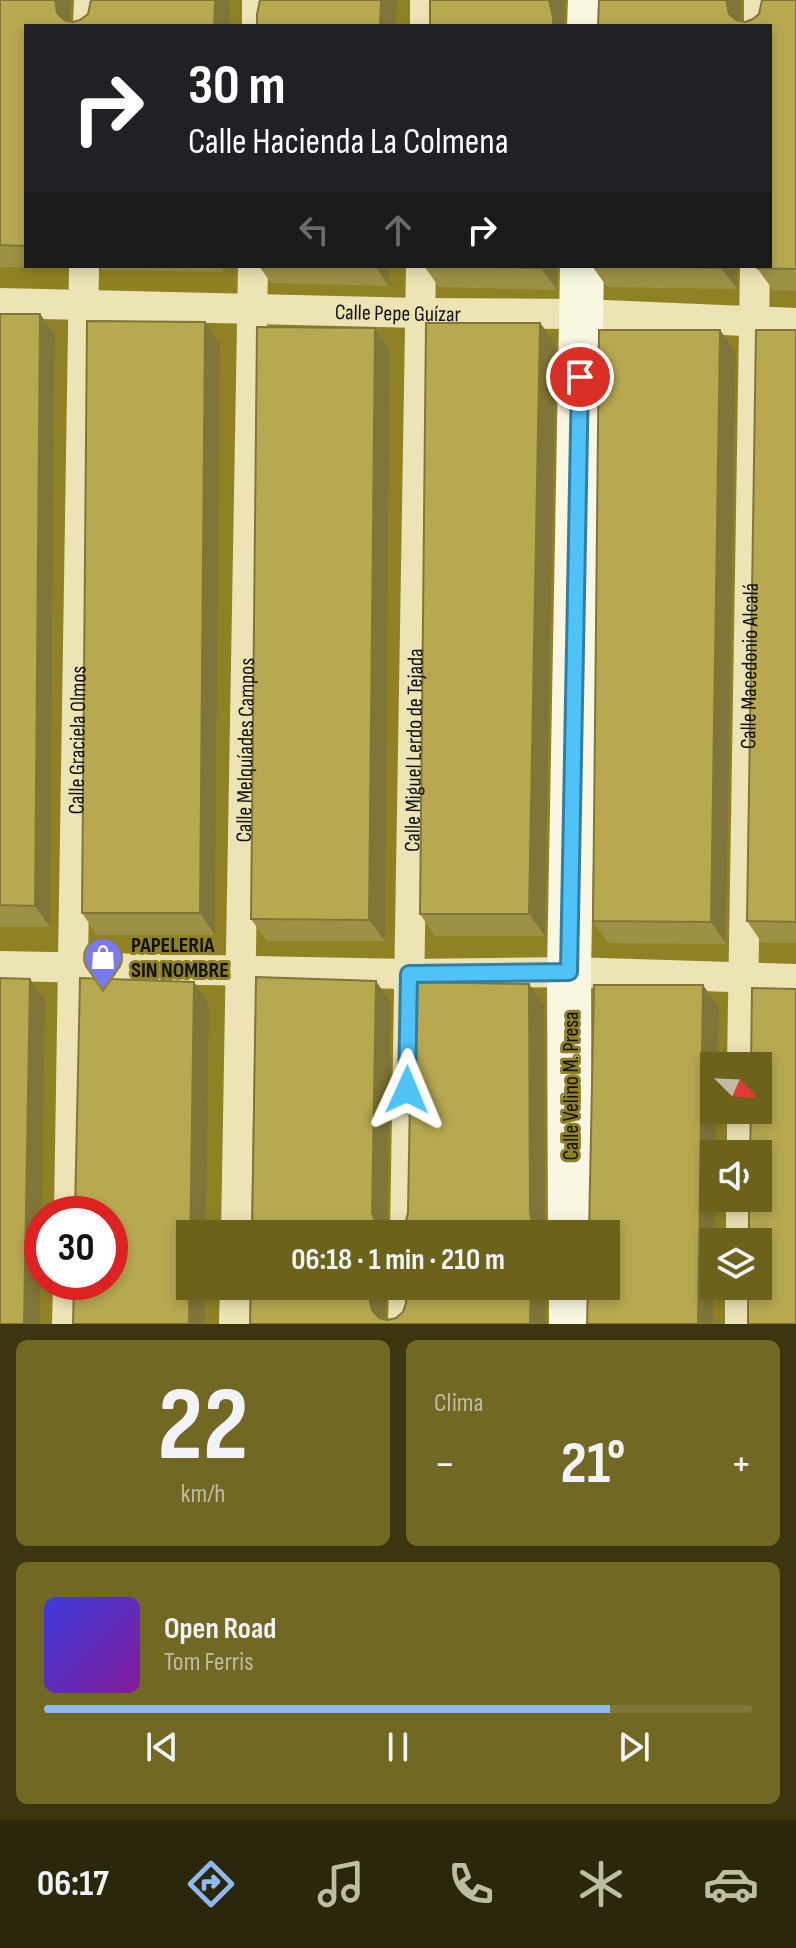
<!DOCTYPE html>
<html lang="es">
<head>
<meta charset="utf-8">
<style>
	:root { --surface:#6c621b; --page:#716824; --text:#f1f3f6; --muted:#bebca3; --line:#7f763a; --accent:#90b9f0 }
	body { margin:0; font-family:"Sofia Sans Condensed",sans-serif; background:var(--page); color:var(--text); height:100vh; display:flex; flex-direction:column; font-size:30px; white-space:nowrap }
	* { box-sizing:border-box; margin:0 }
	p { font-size:26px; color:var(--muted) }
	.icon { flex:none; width:44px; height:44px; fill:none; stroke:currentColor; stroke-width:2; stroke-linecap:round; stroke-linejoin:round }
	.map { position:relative; height:1324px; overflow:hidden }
	.panel { display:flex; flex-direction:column; gap:16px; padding:16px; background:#3b360f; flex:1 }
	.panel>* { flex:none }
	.top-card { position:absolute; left:24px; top:24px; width:748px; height:244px; border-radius:0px; box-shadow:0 4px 12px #0003; background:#202124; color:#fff; overflow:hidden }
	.needle { width:52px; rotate:114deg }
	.tools { position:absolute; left:700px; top:1052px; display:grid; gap:16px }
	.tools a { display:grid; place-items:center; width:72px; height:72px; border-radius:0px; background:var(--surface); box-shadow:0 4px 12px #0003; font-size:40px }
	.speed { position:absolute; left:24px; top:1196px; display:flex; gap:16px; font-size:40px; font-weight:700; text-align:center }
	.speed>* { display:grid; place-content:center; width:104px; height:104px; border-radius:50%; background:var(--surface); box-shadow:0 4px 12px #0003; line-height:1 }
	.speed .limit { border:12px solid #d22; background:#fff; color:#111 }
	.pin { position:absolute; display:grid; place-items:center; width:68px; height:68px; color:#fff; margin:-34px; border:4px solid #fff; border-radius:50%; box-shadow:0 2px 8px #0007 }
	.me { position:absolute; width:88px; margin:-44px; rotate:1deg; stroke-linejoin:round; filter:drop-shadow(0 0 6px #0008) }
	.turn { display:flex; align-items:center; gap:28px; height:168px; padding:0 32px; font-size:36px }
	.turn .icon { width:104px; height:104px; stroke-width:2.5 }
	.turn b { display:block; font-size:56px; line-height:68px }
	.lanes { display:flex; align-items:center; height:76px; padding:0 32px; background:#0003; justify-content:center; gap:40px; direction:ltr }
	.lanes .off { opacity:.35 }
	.big { font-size:60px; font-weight:700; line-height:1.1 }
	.panel .tile { flex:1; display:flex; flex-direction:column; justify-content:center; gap:12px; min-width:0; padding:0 28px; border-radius:12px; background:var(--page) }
	.panel .dial { align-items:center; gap:0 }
	.dial b { font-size:104px; line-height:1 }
	.song { display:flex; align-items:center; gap:24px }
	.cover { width:96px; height:96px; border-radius:12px; background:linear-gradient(135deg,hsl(240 70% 55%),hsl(290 70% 35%)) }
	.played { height:8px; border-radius:4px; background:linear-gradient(90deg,var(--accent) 80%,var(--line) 80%) }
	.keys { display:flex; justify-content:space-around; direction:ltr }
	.heat { display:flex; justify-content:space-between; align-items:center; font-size:44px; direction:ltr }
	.panel .tiles { flex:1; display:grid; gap:16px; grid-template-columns:1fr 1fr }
	.tile:last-child { grid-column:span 2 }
	.trip { position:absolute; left:176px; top:1220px; width:444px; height:80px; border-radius:0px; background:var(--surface); box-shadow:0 4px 12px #0003; font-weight:700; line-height:80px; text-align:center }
	.tabs { display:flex; height:128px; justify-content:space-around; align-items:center; background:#2b270b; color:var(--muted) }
	.tabs .icon { width:56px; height:56px }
	.tabs .on { color:var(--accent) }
	.tabs b { font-size:36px; color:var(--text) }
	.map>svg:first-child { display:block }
</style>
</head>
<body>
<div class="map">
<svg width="796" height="1324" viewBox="0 0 796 1324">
	<rect width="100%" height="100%" fill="#908224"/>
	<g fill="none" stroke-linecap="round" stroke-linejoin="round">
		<g stroke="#ece4b5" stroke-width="30">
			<path d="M88,26l1,-26"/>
			<path d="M257,26v-26"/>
			<path d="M425,26v-26"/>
			<path d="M759,26v-26"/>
			<path id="s1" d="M0,303l420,10 161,1 215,9"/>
			<path d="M0,966l409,8 160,-2 227,7"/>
			<path id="s2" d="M742,1066l13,-800"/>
			<path d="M742,1154v-44"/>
			<path id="s3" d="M69,1214l15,-948"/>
			<path id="s4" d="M236,1234l17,-968"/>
			<path id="s5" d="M405,1234l16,-968"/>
			<path d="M741,1242v-44"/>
			<path d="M67,1324l1,-42"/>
			<path d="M234,1324l1,-38"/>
			<path d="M403,1324l1,-38"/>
			<path d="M740,1324v-38"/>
		</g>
		<g stroke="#f9f6e1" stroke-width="44">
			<path d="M589,26l1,-26"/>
			<path d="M570,1234l-1,-262 13,-706"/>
			<path d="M571,1286v38"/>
		</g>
	</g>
	<g fill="#9e9146">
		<path d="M0,0h71l-1,21 3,1 157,-22v26h-204v240h41l-1,2 -66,-1z"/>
		<path d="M599,0h142v21l4,1 8,-3 6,-5 3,-14h34v291l-23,-1 -16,-22v-2h13v-240h-172z"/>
		<path d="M99,266h124v6l-121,-2z"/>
		<path d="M259,266h131l-1,20 -118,-3z"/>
		<path d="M424,266h133v24l-118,-3z"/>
		<path d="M592,266h145v23l-130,-2z"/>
		<path d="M0,314h40l15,21 -5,592h-50z"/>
		<path d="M205,322l15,21 -5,592h-118l-15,-22z"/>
		<path d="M540,323l16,21 -11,592h-110l-15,-22z"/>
		<path d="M375,328l15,22 -5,591h-118l-16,-22z"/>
		<path d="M796,330v613h-34l-15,-22z"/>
		<path d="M736,352l-10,592 -118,-1 -15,-22z"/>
	</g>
	<g fill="#817639">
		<path d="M55,0h16l-1,26 -13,-13z"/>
		<path d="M215,0h15v26h-16z"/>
		<path d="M381,0h16l-1,26h-16z"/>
		<path d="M549,0h16l-1,26h-11z"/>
		<path d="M726,0h15v26l-12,-12z"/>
		<path d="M375,266h15l-1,20z"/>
		<path d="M541,266h16v24l-16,-22z"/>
		<path d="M721,266h16v23l-16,-21z"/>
		<path d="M40,314l15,21 -5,592 -15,-21z"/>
		<path d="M205,322l15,21 -5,592 -15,-22z"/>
		<path d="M540,323l16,21 -11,592 -16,-22z"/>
		<path d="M375,328l15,22 -5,591 -16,-21z"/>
		<path d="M720,330l16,22 -10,592 -15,-22z"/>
		<path d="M30,979l15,21 -5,324h-16z"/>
		<path d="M376,981l15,22 -4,231 -12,-12 -3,-10z"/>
		<path d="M194,982l15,22 -3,230h-15z"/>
		<path d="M529,984l15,21 1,229h-13l-2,-22z"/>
		<path d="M703,985l16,22 -1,59h-4v44h3l-1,44h-2v44h1l-2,126h-15z"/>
		<path d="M190,1286h15v38h-16z"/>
		<path d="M370,1286h16l-1,38 -13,-14 -2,-8z"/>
		<path d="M531,1286h16l-1,38h-16z"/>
	</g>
	<g fill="#b8a951" stroke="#817639" stroke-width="2">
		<path d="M0,0h55l2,13 7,7 9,2 7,-2 8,-6 3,-14h124l-1,26h-188v220l-26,-1z"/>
		<path d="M260,0h121l-1,26h-123v-12z"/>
		<path d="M430,0h119l4,18v8h-123z"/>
		<path d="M599,0h127l3,14 7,6 9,2 8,-3 6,-5 3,-14h34v269l-39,-1v-2h13v-240h-172z"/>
		<path d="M452,266h89v2z"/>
		<path d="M642,266h79v2z"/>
		<path d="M0,314h40l-5,592 -35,-1z"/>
		<path d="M87,321l118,1 -5,591h-118z"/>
		<path d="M426,323h114l-11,591h-109z"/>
		<path d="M257,327l118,1 -6,592 -118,-1z"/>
		<path d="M599,330h121l-9,592 -118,-1z"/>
		<path d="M756,330h40v592l-49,-1z"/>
		<path d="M256,977l120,4 -4,231 3,10 5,5 9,3 10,-2 7,-7 2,-8 4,-231 117,2 1,228 2,9v13h-280z"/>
		<path d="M0,978l30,1 -6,345h-24z"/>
		<path d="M80,978l114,4 -5,342h-116l1,-42h36v-68h-35z"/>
		<path d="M594,985h109l-5,339h-111l1,-38h18v-52h-17z"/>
		<path d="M752,988l44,1v335h-48v-38h10v-44h-9v-44h9v-44h-8l1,-44h7v-44h-7z"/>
		<path d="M251,1286h119v16l2,8 7,8 8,2 9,-2 7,-6 3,-9v-17h125l-1,38h-280z"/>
	</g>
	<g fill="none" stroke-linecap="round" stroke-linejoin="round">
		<defs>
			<path id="route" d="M407,1090l2,-116 160,-2 11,-595"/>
		</defs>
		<use href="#route" stroke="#337fa1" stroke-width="20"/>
		<use href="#route" stroke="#4fc3f7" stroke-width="14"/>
	</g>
	<defs>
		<symbol id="shop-pin" viewBox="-11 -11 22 30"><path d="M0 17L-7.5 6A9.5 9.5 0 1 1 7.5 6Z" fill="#7b79f6" stroke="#908224"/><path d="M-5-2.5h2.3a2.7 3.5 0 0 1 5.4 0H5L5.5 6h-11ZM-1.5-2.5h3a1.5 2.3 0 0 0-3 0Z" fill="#fff"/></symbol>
	</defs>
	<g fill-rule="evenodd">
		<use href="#shop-pin" x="81" y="935" width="44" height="60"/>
	</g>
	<g text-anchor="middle" stroke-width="6" stroke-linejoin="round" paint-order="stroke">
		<g font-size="22" fill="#111" stroke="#908224">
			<text dy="8" stroke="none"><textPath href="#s1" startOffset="398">Calle Pepe Guízar</textPath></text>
			<text dy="8" stroke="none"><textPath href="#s2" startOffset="400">Calle Macedonio Alcalá</textPath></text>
			<text dy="8" stroke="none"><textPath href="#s3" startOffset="474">Calle Graciela Olmos</textPath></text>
			<text dy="8" stroke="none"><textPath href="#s4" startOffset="484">Calle Melquíades Campos</textPath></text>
			<text dy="8" stroke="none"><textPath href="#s5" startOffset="484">Calle Miguel Lerdo de Tejada</textPath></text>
			<text transform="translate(570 1086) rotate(-90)" y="8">Calle Velino M. Presa</text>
		</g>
		<g font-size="22" font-weight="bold" fill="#111" stroke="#908224" text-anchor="start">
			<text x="131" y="952">PAPELERIA<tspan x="131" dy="25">SIN NOMBRE</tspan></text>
		</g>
	</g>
</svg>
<div class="tools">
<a><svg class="needle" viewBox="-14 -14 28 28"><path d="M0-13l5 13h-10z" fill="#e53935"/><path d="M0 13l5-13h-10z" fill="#bebca3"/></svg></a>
<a><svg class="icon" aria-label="sound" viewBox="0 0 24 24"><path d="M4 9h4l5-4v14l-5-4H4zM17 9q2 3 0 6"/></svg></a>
<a><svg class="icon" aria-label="layers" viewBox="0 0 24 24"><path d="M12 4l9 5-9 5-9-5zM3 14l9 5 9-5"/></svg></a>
</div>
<div class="speed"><div class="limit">30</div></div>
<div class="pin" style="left:580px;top:377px;background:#d93025"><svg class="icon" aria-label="arrive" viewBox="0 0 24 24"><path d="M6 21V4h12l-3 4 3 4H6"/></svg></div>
<svg class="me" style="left:407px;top:1090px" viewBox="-20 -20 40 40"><path d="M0-17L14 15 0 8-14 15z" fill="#4fc3f7" stroke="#fff" stroke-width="4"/></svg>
<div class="trip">06:18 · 1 min · 210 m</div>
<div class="top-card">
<div class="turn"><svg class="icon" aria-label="right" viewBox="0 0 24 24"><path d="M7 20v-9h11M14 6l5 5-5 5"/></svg><div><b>30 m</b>Calle Hacienda La Colmena</div></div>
<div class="lanes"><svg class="icon off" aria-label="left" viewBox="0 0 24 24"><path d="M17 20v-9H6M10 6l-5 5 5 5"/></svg><svg class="icon off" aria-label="ahead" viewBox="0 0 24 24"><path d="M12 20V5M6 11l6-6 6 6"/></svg><svg class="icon" aria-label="right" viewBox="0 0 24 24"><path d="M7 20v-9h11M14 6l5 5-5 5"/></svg></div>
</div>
</div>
<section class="panel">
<div class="tiles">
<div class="tile dial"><b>22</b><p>km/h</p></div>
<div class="tile"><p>Clima</p>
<div class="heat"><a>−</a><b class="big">21°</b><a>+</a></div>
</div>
<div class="tile">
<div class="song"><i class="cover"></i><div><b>Open Road</b><p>Tom Ferris</p></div></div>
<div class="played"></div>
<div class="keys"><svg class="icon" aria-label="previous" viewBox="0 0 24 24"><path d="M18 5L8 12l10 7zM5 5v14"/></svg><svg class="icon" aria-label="pause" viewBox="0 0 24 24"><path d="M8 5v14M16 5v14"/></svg><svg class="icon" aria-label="next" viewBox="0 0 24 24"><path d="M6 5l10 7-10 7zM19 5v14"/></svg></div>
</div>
</div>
</section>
<nav class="tabs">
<b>06:17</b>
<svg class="icon on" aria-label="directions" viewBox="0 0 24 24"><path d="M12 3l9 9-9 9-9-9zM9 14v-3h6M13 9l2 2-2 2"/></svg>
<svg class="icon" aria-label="music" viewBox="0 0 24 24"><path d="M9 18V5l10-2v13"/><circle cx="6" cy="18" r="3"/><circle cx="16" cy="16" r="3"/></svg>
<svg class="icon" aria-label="phone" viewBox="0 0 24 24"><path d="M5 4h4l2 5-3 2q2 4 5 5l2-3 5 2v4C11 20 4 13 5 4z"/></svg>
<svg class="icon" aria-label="climate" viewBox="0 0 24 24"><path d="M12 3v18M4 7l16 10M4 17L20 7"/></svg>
<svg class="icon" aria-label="car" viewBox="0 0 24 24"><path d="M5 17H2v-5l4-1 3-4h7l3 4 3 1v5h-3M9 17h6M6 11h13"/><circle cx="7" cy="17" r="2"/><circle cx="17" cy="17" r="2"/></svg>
</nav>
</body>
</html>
